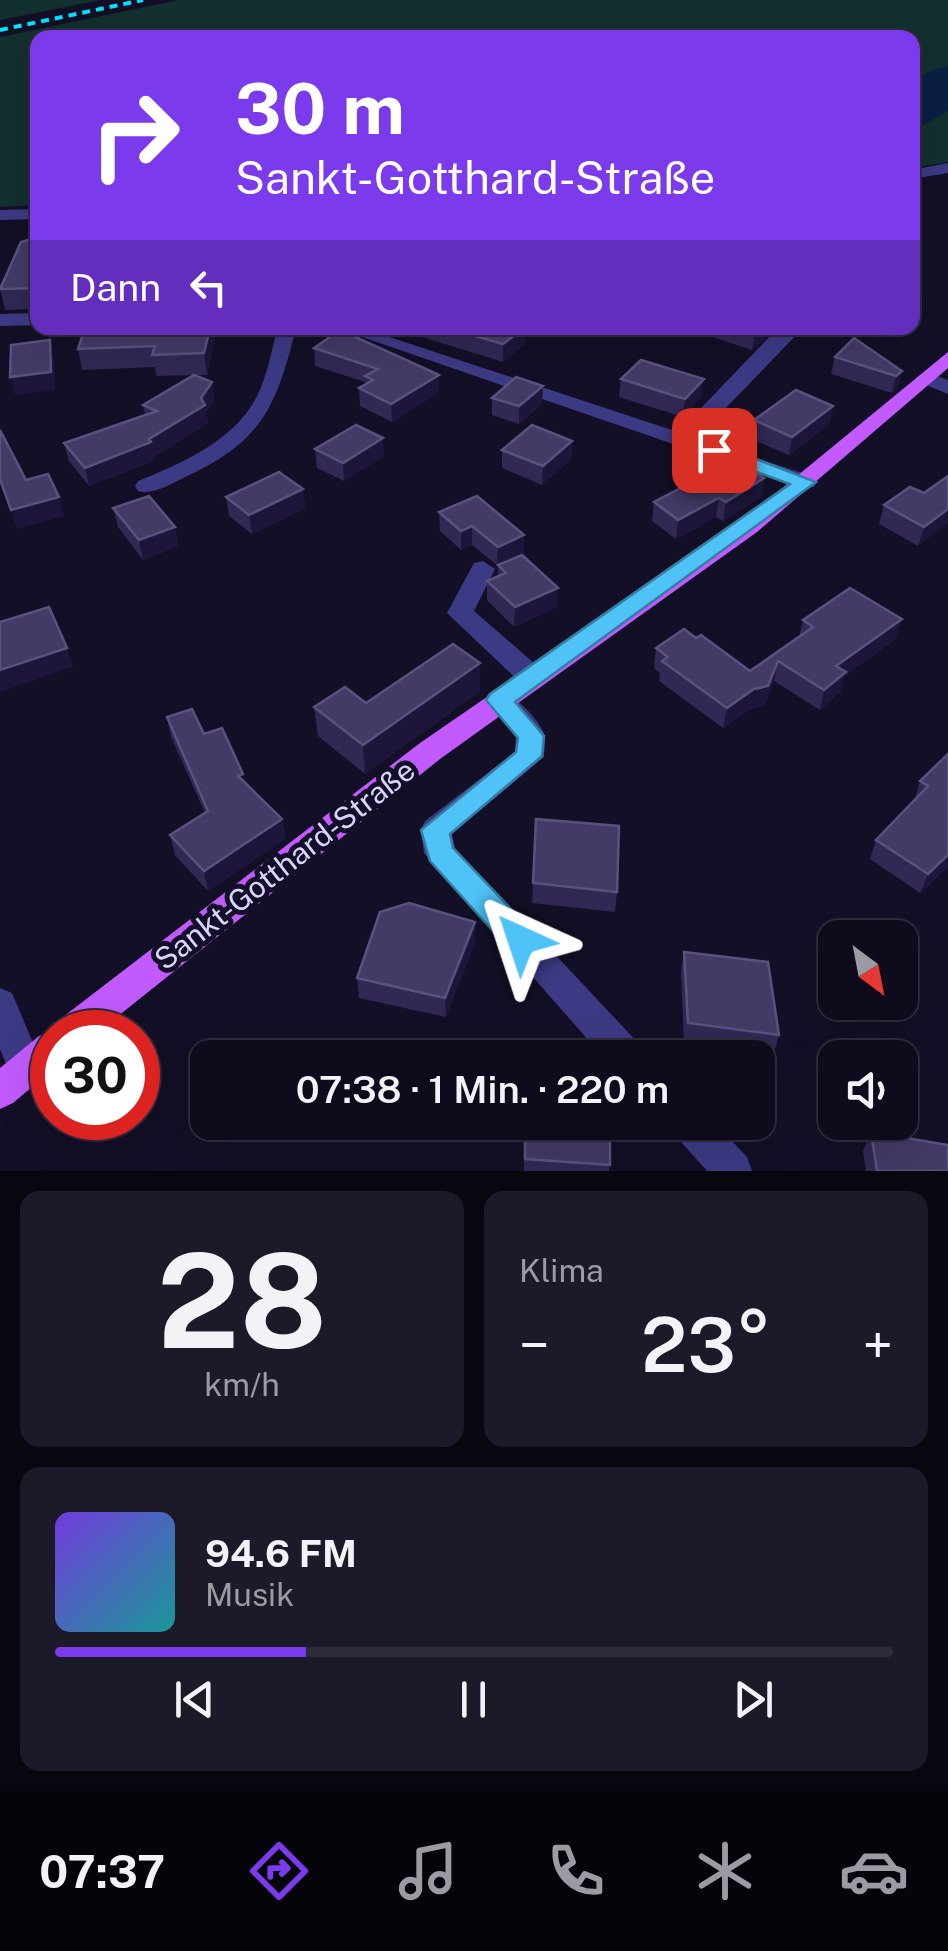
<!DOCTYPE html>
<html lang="de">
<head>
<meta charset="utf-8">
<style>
	:root { --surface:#0e0b1c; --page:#1c1929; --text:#f1f3f6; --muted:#9b9ba3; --line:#2e2b3b; --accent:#7c3aed }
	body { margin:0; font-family:"Public Sans",sans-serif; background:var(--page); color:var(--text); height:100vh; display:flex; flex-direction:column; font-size:38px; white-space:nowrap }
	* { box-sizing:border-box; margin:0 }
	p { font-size:32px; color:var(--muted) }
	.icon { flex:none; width:55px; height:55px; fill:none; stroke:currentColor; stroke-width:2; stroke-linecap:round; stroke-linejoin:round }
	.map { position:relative; height:1171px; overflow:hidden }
	.details { display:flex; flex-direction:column; gap:20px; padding:20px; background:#08060f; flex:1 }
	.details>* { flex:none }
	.top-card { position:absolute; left:30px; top:30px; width:890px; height:305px; border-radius:20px; box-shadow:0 10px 40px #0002,0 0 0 2px var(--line); background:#7c3aed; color:#fff; overflow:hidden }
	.needle { width:65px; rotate:148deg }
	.fabs { position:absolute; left:818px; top:920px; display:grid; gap:20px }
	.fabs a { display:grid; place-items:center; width:100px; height:100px; border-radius:20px; background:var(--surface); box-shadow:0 10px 40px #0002,0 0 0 2px var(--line); font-size:50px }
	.speed { position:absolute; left:30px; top:1010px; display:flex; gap:20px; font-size:50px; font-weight:700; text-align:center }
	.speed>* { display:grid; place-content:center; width:130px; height:130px; border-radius:50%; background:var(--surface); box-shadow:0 10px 40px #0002,0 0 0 2px var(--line); line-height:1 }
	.speed .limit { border:15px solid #d22; background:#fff; color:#111 }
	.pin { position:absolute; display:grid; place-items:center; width:85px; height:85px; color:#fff; margin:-42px; border-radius:20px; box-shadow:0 5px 15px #0006 }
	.me { position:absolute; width:110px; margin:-55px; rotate:318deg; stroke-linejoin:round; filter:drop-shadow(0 0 8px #0008) }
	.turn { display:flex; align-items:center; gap:35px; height:210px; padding:0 40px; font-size:45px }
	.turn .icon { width:130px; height:130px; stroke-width:2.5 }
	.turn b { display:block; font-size:70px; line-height:85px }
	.then { display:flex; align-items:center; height:95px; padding:0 40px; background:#0003; gap:20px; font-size:38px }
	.big { font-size:75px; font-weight:600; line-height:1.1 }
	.details .card { flex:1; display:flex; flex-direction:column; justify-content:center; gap:15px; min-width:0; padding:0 35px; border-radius:20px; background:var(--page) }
	.details .dial { align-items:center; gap:0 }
	.dial b { font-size:130px; line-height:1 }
	.song { display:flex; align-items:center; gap:30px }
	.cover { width:120px; height:120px; border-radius:15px; background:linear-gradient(135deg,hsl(260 70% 55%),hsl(180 70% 35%)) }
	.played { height:10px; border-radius:5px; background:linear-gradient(90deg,var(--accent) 30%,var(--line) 30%) }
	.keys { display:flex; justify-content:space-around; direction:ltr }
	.heat { display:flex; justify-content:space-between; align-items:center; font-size:55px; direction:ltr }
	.details .tiles { flex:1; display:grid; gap:20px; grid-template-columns:1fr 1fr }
	.card:last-child { grid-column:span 2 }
	.trip { position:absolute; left:190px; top:1040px; width:585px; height:100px; border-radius:20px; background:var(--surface); box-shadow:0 10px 40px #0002,0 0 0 2px var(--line); font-weight:600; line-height:100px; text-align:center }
	.tab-bar { display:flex; height:160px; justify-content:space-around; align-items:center; background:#06040b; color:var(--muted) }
	.tab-bar .icon { width:70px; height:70px }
	.tab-bar .on { color:var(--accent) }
	.tab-bar b { font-size:45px; color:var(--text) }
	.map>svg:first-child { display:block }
</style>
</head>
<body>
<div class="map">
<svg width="948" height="1171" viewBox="0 0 948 1171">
	<rect width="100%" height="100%" fill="#130f26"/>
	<g fill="#12302f">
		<path d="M0,0h102l-102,20z"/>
		<path d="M179,0h769v162l-35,6 -1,-130h-874l-1,167 -37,2v-170z"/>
	</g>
	<path fill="#0a1f44" d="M948,66v44l-35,22v-50l18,-12z"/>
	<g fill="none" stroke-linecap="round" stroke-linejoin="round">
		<g fill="#3d3a85" fill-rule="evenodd">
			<path d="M948,163v10l-36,6v-9z"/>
			<path d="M38,209v10l-38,1v-10z"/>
			<path d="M38,313v12l-38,1v-12z"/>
			<path d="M278,328h18c-20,80 -34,114 -113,150 -14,7 -30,17 -45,13l-3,-5 3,-5c44,-18 96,-40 119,-85 11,-21 14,-46 21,-68z"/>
			<path d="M336,328h26l316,104 98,-102 27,-2 -106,110 117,39 3,5 -3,5h-16z"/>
			<path d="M926,372l22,8v14l-29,-12 -3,-4z"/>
			<path d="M483,561l12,8 -21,42 68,59 4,7 -4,7h-20l-75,-71 27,-50z"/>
			<path d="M499,690c15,4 37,27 44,41 4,8 1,18 1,26l-92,77 3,14 186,198 5,12h-42l-180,-205 -3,-23 4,-9 90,-69 1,-15 -31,-37 4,-7z"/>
			<path d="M0,988l12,5 32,76 -5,12 -13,5 -13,-5 -13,-32z"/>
			<path d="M669,1122h45l33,35 5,14h-45l-32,-36z"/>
		</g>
		<path fill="#c25bff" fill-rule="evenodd" d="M948,352v16l-191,164 -317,227 -342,273h-46v38l-39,33 -13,6v-41l39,-32 13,-5 2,1 5,-12 361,-277 321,-221z"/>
		<path stroke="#00e5ff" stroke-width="4" stroke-dasharray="8 6" stroke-linecap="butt" d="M0,30l143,-30"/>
	</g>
	<g fill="#312854">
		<path d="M38,210v99l-33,1 -5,-22 32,-49z"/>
		<path d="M217,328l-10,47h-12l17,7 2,18 -8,13 2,10 -54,34 1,3 -66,26 -20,-25 -5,-18 81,-28 -2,-10 51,-30 -38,1 -1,-9 -73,3 -4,-21z"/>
		<path d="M393,328h132v16l-22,18z"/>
		<path d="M685,328h92l-25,22z"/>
		<path d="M314,348l125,27v17l-47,30 -32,-16 -1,-18 6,-4v-2l-50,-16z"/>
		<path d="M835,357l67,14 -5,18 -5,4 -61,-19z"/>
		<path d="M621,379l80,18 -18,20 -64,-20z"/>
		<path d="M543,386l-1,18 -23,20 -27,-9v-17z"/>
		<path d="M833,406l-4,18 -40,31 -38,-16 3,-19z"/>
		<path d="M572,441l-1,18 -29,26 -40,-17v-18z"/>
		<path d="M315,449l69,7 -40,25 -27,-13z"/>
		<path d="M948,476l-30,70 -39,-22 5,-19 40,-12z"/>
		<path d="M764,478l-3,19 -38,24 -7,-4 -40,22 -24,-18 2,-19z"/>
		<path d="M303,489l2,19 -53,26 -23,-18 -3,-19z"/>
		<path d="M477,496l47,58 -2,1 35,52 -43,20 -27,-27v-19l11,-5v-10l-26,-21 -11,5 -21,-19 -1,-19z"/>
		<path d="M113,508l62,19 3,19 -35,14 -25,-33z"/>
		<path d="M803,620l93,19 -52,37 -4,16 -20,18 -46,-29 -10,25 -14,3 -27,19 -64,-47 1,-8 -6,-5 2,-20 40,-10 54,33 49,-34z"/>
		<path d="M480,663v28l-115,83 -47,-38 -4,-29 52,-4z"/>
		<path d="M167,717l37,17 40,48 38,37 3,20 -77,52 -33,-36 -5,-20 35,-22 -34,-76z"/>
		<path d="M948,754v113l-28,26 -50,-34 6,-19 38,-39 6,-20z"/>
		<path d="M536,819l81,73 -2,20 -83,-9z"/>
		<path d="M475,922v20l-29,75 -87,-19 -2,-20z"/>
		<path d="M684,952l95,83 -5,19 -90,-11 -3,-71z"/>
		<path d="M524,1122h86l-1,49h-85z"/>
		<path d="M871,1132l77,39h-82l-3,-20z"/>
	</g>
	<g fill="#1d163a">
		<path d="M210,328h7l-10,47 -3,-22z"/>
		<path d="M524,328h1v16l-22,18v-18z"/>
		<path d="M761,328h16l-25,22 3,-17z"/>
		<path d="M50,340l4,18 1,32 -40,5 -5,-18z"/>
		<path d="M902,371l-5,18 -5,4 4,-17z"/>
		<path d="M439,375v17l-47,30 -1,-18z"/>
		<path d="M704,379l-3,18 -18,20 2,-18z"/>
		<path d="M212,382l2,18 -8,13 2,10 -54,34 1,3 -66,26 -4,-18 64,-29 52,-41z"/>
		<path d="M543,386l-1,18 -23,20v-18z"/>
		<path d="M833,406l-4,18 -40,31 3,-18z"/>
		<path d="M383,438l1,18 -40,25 -1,-18z"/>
		<path d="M572,441l-1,18 -29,26 1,-19z"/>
		<path d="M764,478l-3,19 -38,24 3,-19z"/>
		<path d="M303,489l2,19 -53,26 -3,-19z"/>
		<path d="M59,497l5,19 -47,13 -6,-19z"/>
		<path d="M719,498l-3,19 -40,22 2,-19z"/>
		<path d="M948,509v14l-30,23 6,-19z"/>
		<path d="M472,526v19l-11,5v-19z"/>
		<path d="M175,527l3,19 -35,14 -4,-20z"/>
		<path d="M524,535v19l-27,12 1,-19z"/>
		<path d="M558,588l-1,19 -43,20 1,-20z"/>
		<path d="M902,619l-6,20 -52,37 -4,16 -20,18 4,-20 12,-24z"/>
		<path d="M67,648l6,19 -73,25v-22z"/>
		<path d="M778,661l-4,20 -10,25 -14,3 -27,19 4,-20z"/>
		<path d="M480,663v28l-115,83 -2,-29z"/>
		<path d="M282,819l3,20 -77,52 -4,-20z"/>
		<path d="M948,855v12l-28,26 8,-19z"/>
		<path d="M475,922v20l-29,75 -1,-19z"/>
	</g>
	<g fill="#433a66" stroke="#5a527e" stroke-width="2.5">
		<path d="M36,210h2v78l-38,1 21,-47 11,-3 -2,-17z"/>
		<path d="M85,328h125l-6,25 -52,2 3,-9 -77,3z"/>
		<path d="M448,328h76l-21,16z"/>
		<path d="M736,328h25l-6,5z"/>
		<path d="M340,330l99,45 -48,29 -32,-16 14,-8 -8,-4 13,-7 -64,-21z"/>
		<path d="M854,338l48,33 -6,5 -61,-19z"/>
		<path d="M50,340l1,32 -41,5 1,-32z"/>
		<path d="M641,360l63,19 -19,20 -64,-20z"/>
		<path d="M194,375l18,7 -11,16 4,7 -56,34 2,3 -66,26 -21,-25 93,-32 -14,-6z"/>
		<path d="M516,377l27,9 -24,20 -27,-8z"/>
		<path d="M796,390l37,16 -41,31 -38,-17z"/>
		<path d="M356,425l27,13 -40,25 -28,-14z"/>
		<path d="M532,425l40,16 -29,25 -41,-16z"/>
		<path d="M0,430l26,50 22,-6 11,23 -48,13 -11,-31z"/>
		<path d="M732,461l32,17 -38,24 -7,-4 -41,22 -24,-18z"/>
		<path d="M279,472l24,17 -54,26 -23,-18z"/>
		<path d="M948,476v33l-24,18 -40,-22 26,-18 14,6z"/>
		<path d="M149,496l26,31 -36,13 -26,-32z"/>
		<path d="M477,496l47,39 -26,12 -26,-21 -11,5 -22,-19z"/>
		<path d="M522,555l36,33 -43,19 -28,-26 19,-8 -8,-8z"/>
		<path d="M850,588l52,31 -66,47 10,6 -22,18 -46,-29 -10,25 -14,3 -27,19 -65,-47 6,-4 -12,-9 28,-19 12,9 5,-3 49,36 63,-44 -10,-7z"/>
		<path d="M49,607l18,41 -67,22v-48z"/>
		<path d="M453,644l27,19 -117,82 -49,-38 31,-20 21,16z"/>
		<path d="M192,709l12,25 18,-6 21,46 -5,2 44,43 -78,52 -34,-36 38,-24 -41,-94z"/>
		<path d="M948,754v101l-20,19 -52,-34 52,-54 -8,-5z"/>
		<path d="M536,819l83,7 -2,66 -84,-9z"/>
		<path d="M409,903l66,19 -30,76 -88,-20 23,-66z"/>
		<path d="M684,952l84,10 11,73 -91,-12z"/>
		<path d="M525,1122h85v43l-85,-6z"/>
		<path d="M871,1132l77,13v26h-71z"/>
	</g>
	<path fill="#4fc3f7" stroke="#337fa1" stroke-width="2.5" d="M707,446h15l94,36 -301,220 29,34 -2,20 -92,78 3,14 79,83 4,9 -4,10 -11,4 -11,-4 -80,-89 -9,-31 95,-78 2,-14 -32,-38 4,-6 300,-210 -83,-30z"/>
	<g text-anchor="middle" stroke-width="10" stroke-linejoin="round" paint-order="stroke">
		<g font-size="30" fill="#d9d4ff" stroke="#130f26">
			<text transform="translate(285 865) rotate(-38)" y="10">Sankt-Gotthard-Straße</text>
		</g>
	</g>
</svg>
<div class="fabs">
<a><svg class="needle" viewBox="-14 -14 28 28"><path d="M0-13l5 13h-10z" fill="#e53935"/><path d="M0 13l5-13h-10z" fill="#9b9ba3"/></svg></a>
<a><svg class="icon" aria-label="sound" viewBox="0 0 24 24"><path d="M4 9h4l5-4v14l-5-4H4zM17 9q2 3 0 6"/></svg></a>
</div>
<div class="speed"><div class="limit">30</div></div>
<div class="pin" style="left:714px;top:450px;background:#d93025"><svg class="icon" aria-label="arrive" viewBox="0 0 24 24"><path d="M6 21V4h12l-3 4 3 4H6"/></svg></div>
<svg class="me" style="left:521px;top:940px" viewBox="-20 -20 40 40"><path d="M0-17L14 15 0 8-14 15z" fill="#4fc3f7" stroke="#fff" stroke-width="4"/></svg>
<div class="trip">07:38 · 1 Min. · 220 m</div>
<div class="top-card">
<div class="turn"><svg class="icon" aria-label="right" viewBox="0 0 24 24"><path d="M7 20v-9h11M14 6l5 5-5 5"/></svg><div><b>30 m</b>Sankt-Gotthard-Straße</div></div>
<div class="then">Dann<svg class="icon" aria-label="left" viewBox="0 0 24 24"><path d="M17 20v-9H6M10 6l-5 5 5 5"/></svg></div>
</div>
</div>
<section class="details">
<div class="tiles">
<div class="card dial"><b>28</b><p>km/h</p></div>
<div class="card"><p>Klima</p>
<div class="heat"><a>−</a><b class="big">23°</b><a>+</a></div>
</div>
<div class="card">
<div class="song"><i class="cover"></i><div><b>94.6 FM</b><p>Musik</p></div></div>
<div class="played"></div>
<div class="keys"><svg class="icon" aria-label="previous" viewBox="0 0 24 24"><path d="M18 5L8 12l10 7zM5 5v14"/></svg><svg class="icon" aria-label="pause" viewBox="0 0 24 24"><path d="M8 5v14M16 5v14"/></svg><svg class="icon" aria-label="next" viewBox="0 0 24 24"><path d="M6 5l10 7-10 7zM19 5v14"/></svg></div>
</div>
</div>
</section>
<nav class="tab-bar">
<b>07:37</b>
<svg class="icon on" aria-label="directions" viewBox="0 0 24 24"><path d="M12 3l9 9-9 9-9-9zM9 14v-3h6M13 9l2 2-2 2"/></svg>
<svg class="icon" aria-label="music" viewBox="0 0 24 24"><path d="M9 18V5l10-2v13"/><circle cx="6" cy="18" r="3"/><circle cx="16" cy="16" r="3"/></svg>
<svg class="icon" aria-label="phone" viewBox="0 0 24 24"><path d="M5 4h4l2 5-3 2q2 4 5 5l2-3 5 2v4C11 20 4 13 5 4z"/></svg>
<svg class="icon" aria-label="climate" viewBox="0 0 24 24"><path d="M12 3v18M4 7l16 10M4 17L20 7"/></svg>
<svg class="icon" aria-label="car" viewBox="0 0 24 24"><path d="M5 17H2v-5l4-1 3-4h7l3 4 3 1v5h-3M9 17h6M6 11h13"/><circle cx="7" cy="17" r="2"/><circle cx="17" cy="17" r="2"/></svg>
</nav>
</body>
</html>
